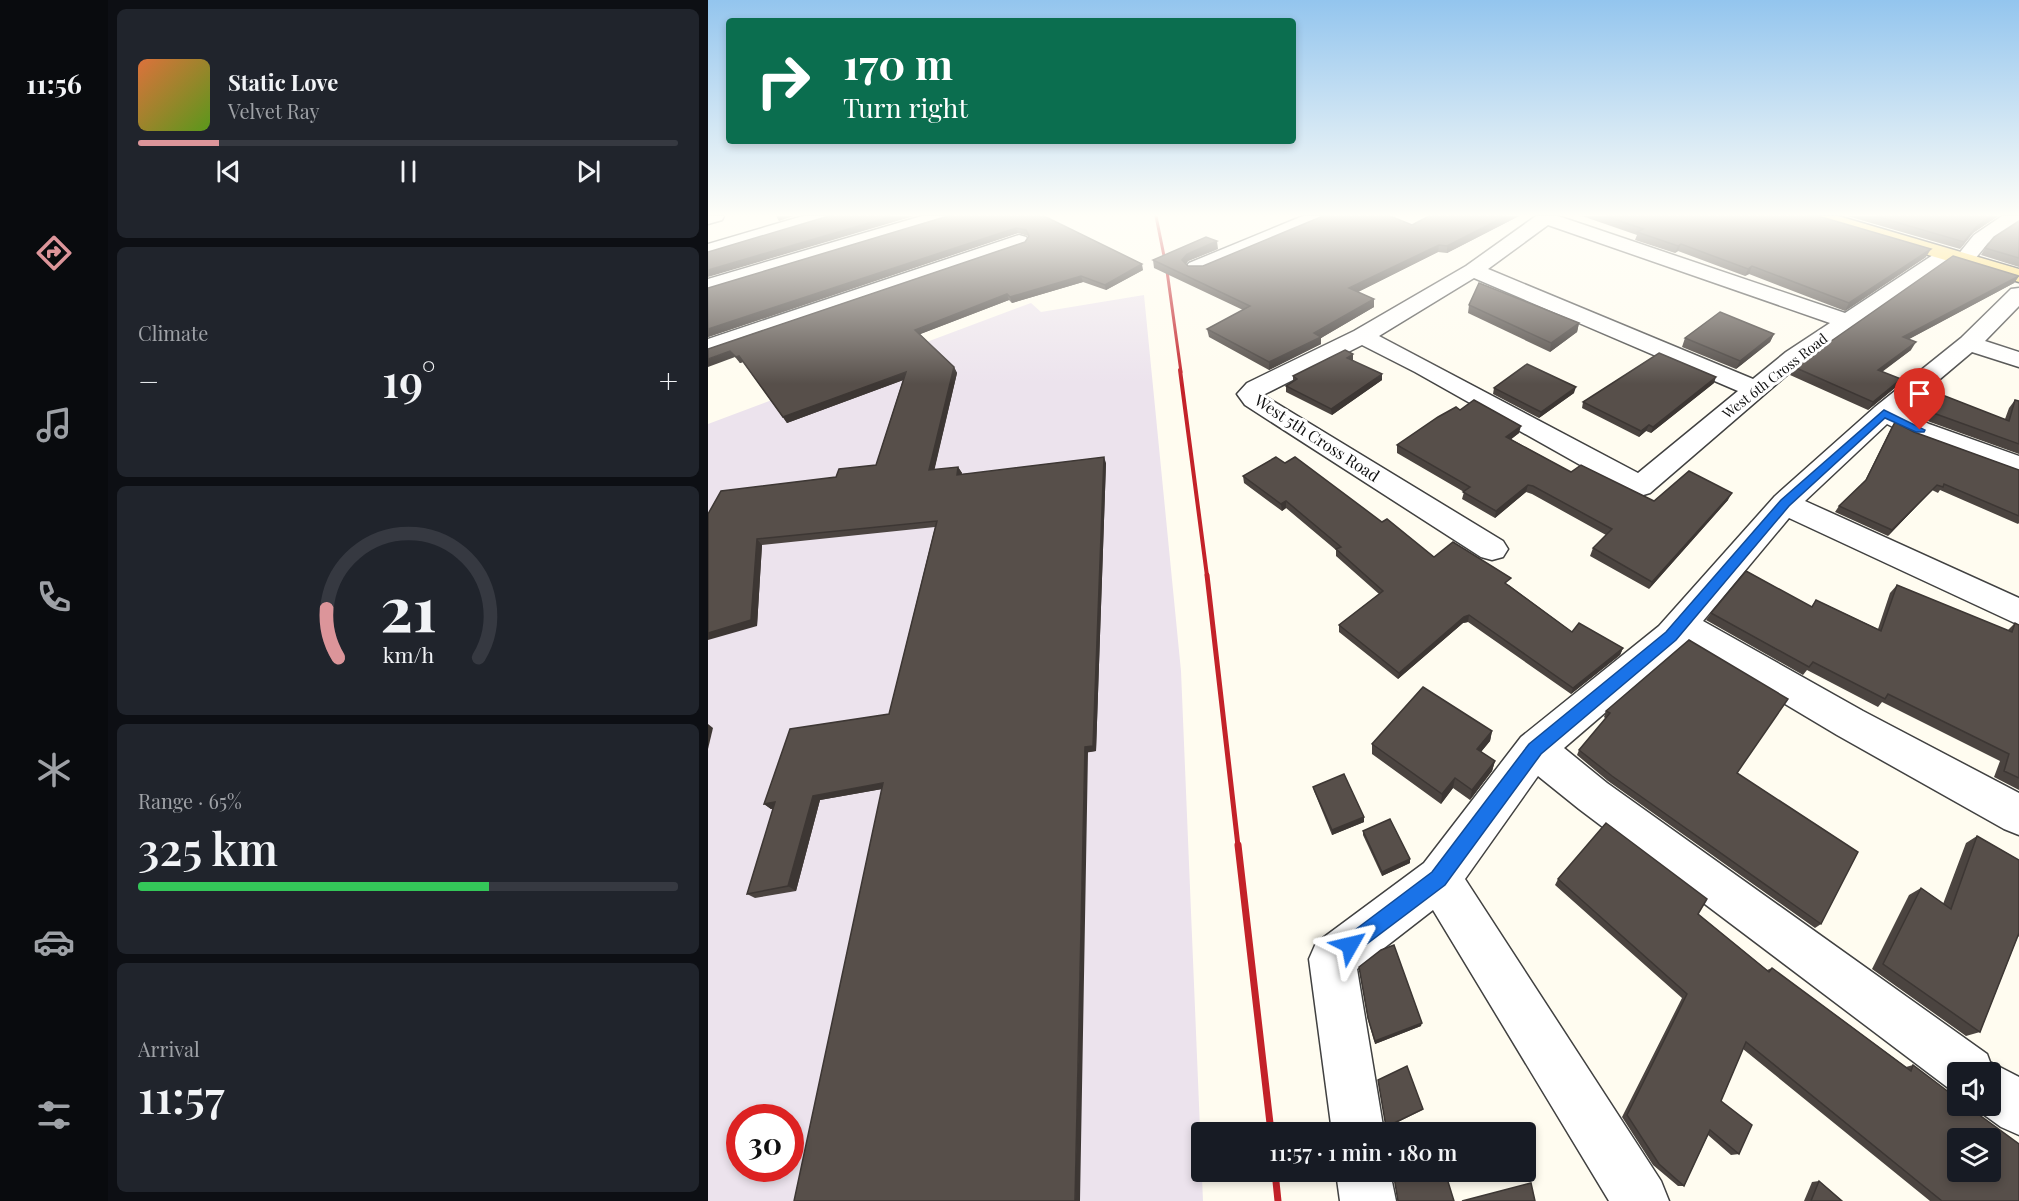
<!DOCTYPE html>
<html lang="en">
<head>
<meta charset="utf-8">
<style>
	:root { --surface:#171b24; --page:#20242c; --text:#f1f3f6; --muted:#9ea1a6; --line:#363941; --accent:#dc959a }
	body { margin:0; font-family:"Playfair Display",serif; background:var(--page); color:var(--text); height:100vh; display:flex; flex-direction:column; font-size:22px; white-space:nowrap }
	* { box-sizing:border-box; margin:0 }
	p { font-size:20px; color:var(--muted) }
	.icon { flex:none; width:33px; height:33px; fill:none; stroke:currentColor; stroke-width:2; stroke-linecap:round; stroke-linejoin:round }
	.map { position:relative; flex:1; overflow:hidden }
	.sheet { display:flex; flex-direction:column; gap:9px; padding:9px; background:#0d0f14; width:600px }
	.sheet>* { flex:none }
	.hud { position:absolute; left:18px; top:18px; width:570px; height:126px; border-radius:6px; box-shadow:0 3px 9px #0003; background:#0b6e4f; color:#fff; overflow:hidden }
	.controls { position:absolute; left:1239px; top:1062px; display:grid; gap:12px }
	.controls a { display:grid; place-items:center; width:54px; height:54px; border-radius:6px; background:var(--surface); box-shadow:0 3px 9px #0003; font-size:30px }
	.speed { position:absolute; left:18px; top:1104px; display:flex; gap:12px; font-size:30px; font-weight:700; text-align:center }
	.speed>* { display:grid; place-content:center; width:78px; height:78px; border-radius:50%; background:var(--surface); box-shadow:0 3px 9px #0003; line-height:1 }
	.speed .limit { border:9px solid #d22; background:#fff; color:#111 }
	.pin { position:absolute; display:grid; place-items:center; width:51px; height:51px; color:#fff; margin:-62px -26px; border-radius:50% 50% 50% 0; rotate:-45deg; box-shadow:0 0 6px #0007 }
	.pin .icon { rotate:45deg }
	.me { position:absolute; width:66px; margin:-33px; rotate:53deg; stroke-linejoin:round; filter:drop-shadow(0 0 4px #0008) }
	.turn { display:flex; align-items:center; gap:21px; height:126px; padding:0 18px; font-size:27px }
	.turn .icon { width:78px; height:78px; stroke-width:2.5 }
	.turn b { display:block; font-size:42px; line-height:51px }
	.big { font-size:45px; font-weight:600; line-height:1.1 }
	.sheet .tile { flex:1; display:flex; flex-direction:column; justify-content:center; gap:9px; min-width:0; padding:0 21px; border-radius:9px; background:var(--page) }
	.sheet .dial { align-items:center; gap:0 }
	.dial svg { height:156px; overflow:visible; fill:none; stroke:var(--line); stroke-width:7; stroke-linecap:round; text-anchor:middle }
	.dial text { fill:var(--text); stroke:none }
	.song { display:flex; align-items:center; gap:18px }
	.cover { width:72px; height:72px; border-radius:9px; background:linear-gradient(135deg,hsl(20 70% 55%),hsl(90 70% 35%)) }
	.played { height:6px; border-radius:3px; background:linear-gradient(90deg,var(--accent) 15%,var(--line) 15%) }
	.keys { display:flex; justify-content:space-around; direction:ltr }
	.heat { display:flex; justify-content:space-between; align-items:center; font-size:33px; direction:ltr }
	.charge { height:9px; border-radius:4px; background:linear-gradient(90deg,#34c759 65%,var(--line) 0) }
	.trip { position:absolute; left:483px; top:1122px; width:345px; height:60px; border-radius:6px; background:var(--surface); box-shadow:0 3px 9px #0003; font-weight:600; line-height:60px; text-align:center }
	main { display:flex; flex:1; min-height:0 }
	.tab-bar { display:flex; flex-direction:column; width:108px; justify-content:space-around; align-items:center; background:#090b0e; color:var(--muted) }
	.tab-bar .icon { width:42px; height:42px }
	.tab-bar .selected { color:var(--accent) }
	.tab-bar b { font-size:27px; color:var(--text) }
	.map>svg:first-child { display:block }
</style>
</head>
<body>
<main>
<nav class="tab-bar">
<b>11:56</b>
<svg class="icon selected" aria-label="directions" viewBox="0 0 24 24"><path d="M12 3l9 9-9 9-9-9zM9 14v-3h6M13 9l2 2-2 2"/></svg>
<svg class="icon" aria-label="music" viewBox="0 0 24 24"><path d="M9 18V5l10-2v13"/><circle cx="6" cy="18" r="3"/><circle cx="16" cy="16" r="3"/></svg>
<svg class="icon" aria-label="phone" viewBox="0 0 24 24"><path d="M5 4h4l2 5-3 2q2 4 5 5l2-3 5 2v4C11 20 4 13 5 4z"/></svg>
<svg class="icon" aria-label="climate" viewBox="0 0 24 24"><path d="M12 3v18M4 7l16 10M4 17L20 7"/></svg>
<svg class="icon" aria-label="car" viewBox="0 0 24 24"><path d="M5 17H2v-5l4-1 3-4h7l3 4 3 1v5h-3M9 17h6M6 11h13"/><circle cx="7" cy="17" r="2"/><circle cx="17" cy="17" r="2"/></svg>
<svg class="icon" aria-label="filters" viewBox="0 0 24 24"><path d="M4 7h16M4 17h16"/><circle cx="9" cy="7" r="2"/><circle cx="15" cy="17" r="2"/></svg>
</nav>
<section class="sheet">
<div class="tile">
<div class="song"><i class="cover"></i><div><b>Static Love</b><p>Velvet Ray</p></div></div>
<div class="played"></div>
<div class="keys"><svg class="icon" aria-label="previous" viewBox="0 0 24 24"><path d="M18 5L8 12l10 7zM5 5v14"/></svg><svg class="icon" aria-label="pause" viewBox="0 0 24 24"><path d="M8 5v14M16 5v14"/></svg><svg class="icon" aria-label="next" viewBox="0 0 24 24"><path d="M6 5l10 7-10 7zM19 5v14"/></svg></div>
</div>
<div class="tile"><p>Climate</p>
<div class="heat"><a>−</a><b class="big">19°</b><a>+</a></div>
</div>
<div class="tile dial"><svg viewBox="0 0 100 80">
<path d="M14 69A42 42 0 1 1 86 69"/>
<path d="M14 69A42 42 0 0 1 8 44" stroke="#dc959a"/>
<text x="50" y="56" font-size="32" font-weight="700">21</text>
<text x="50" y="72" font-size="11">km/h</text>
</svg></div>
<div class="tile"><p>Range · 65%</p><b class="big">325 km</b><div class="charge"></div></div>
<div class="tile"><p>Arrival</p><b class="big">11:57</b></div>
</section>
<div class="map">
<svg width="1311" height="1201" viewBox="0 0 1311 1201">
	<rect width="100%" height="100%" fill="#fffcf0"/>
	<path fill="#ece3ed" fill-rule="evenodd" d="M436,295l37,376 22,530h-495v-777l323,-121 10,9zM32,1118h50v50h-50z"/>
	<g fill="none" stroke-linecap="round" stroke-linejoin="round">
		<defs>
			<g id="minor">
				<path d="M0,216h16l-2,4 -14,4z"/>
				<path d="M95,216h30l-2,4 -123,36v-12z"/>
				<path d="M214,216h29l-2,4 -241,72v-13z"/>
				<path d="M595,216h26l-2,4 -124,51h-14l-3,-4 3,-4z"/>
				<path d="M828,216h22l287,97 94,-62h14l3,4 -154,107 -152,131 -10,3 -10,-3 -215,-121 -53,-27 -99,50 240,146 5,8 -5,8 -11,3 -11,-3 -236,-152 -8,-11 10,-11 107,-52 112,-65zM840,225l282,98 -44,29 -33,27 -265,-110zM766,278l264,113 -100,82 -259,-137z"/>
				<path d="M1294,216h17v6l-31,21 -18,22h-14l-3,-4 21,-26z"/>
				<path d="M311,235l7,2 3,4 -3,4 -318,109v-15z"/>
				<path d="M1311,288v18l-34,35 34,11v15l-47,-15 -70,59 27,13 90,32v19l-108,-39 -24,-12 -82,77 214,97v27l-230,-107 -86,103 160,90 156,82v42l-15,-6 -167,-94 -152,-91 -121,104 43,35 380,271 3,8 29,15v58l-18,-8 -29,-21h18v-34h-32v21l-7,-3 -372,-281 -41,-33 -73,103 196,302 8,20h-60l-176,-291 -76,59 27,163h-52l-23,-173 7,-16 108,-80 97,-126 138,-111 116,-130 100,-89 86,-69 50,-49z"/>
				<path d="M628,1172h54l6,29h-56z"/>
			</g>
			<path id="major" d="M1101,216h29l181,53v13l-208,-62z"/>
		</defs>
		<use href="#minor" stroke="#414141" stroke-width="3"/>
		<use href="#major" stroke="#1f1f1f" stroke-width="3"/>
		<use href="#minor" fill="#fff" fill-rule="evenodd"/>
		<use href="#major" fill="#fcd763" fill-rule="evenodd"/>
		<path stroke="#c32229" stroke-width="3" d="M448,216l11,55 14,101"/>
		<path stroke="#c32229" stroke-width="4" d="M472,370l27,206"/>
		<path stroke="#c32229" stroke-width="5" d="M499,575l31,271"/>
		<g stroke="#c32229" stroke-width="7">
			<path d="M530,845l33,287"/>
			<path d="M567,1172l3,29"/>
		</g>
	</g>
	<g fill="#4b4440">
		<path d="M336,216l99,54 -37,20 -23,-8 -71,21 -3,-3 -89,34 34,33 3,6 -23,97 24,-3 4,6 -1,1 145,-11 -10,288 -276,49 -24,91 -41,7 -8,-4 26,-85h-2l-7,-5 125,-90 46,-187 -173,18 -5,81 -49,-112 128,-37 40,-12 27,-85 -116,43 -44,-61 -3,1 -5,-6 -27,-8 317,-107 4,-5 -1,-1 -10,-3 -310,104v-49z"/>
		<path d="M721,216h90l-72,37 -9,-1 -80,40 16,7v8l-53,31v6l-52,26 -60,-33 -2,-8 36,-19 -89,-42 -1,-8 65,-11 -30,12 -2,3 2,2h15l209,-41z"/>
		<path d="M874,216h236l108,41 -81,54 -96,-37 -4,2 -67,-25 -3,2 -40,-13 2,-5z"/>
		<path d="M1139,216h151l-25,17 -13,16z"/>
		<path d="M1311,221v46l-38,-12 4,-7z"/>
		<path d="M1311,276l-5,7 -105,56 2,11 -29,22 14,15 -28,23 -78,-35 4,-8z"/>
		<path d="M761,305l110,18 -2,9 -27,20 -82,-39z"/>
		<path d="M1066,334l-4,8 -34,27 -54,-22 3,-9z"/>
		<path d="M645,360l29,20 -50,35 -46,-23v-6l7,-5v-5z"/>
		<path d="M1006,383l-63,50 -5,-2 -7,6 -57,-29 1,-6z"/>
		<path d="M786,388l80,5 -35,25 -46,-24z"/>
		<path d="M1307,400l4,1v53l-89,-32 -24,-12 6,-8 93,17 4,-11z"/>
		<path d="M752,410l59,23 -8,6 60,33 83,29 74,-1 -79,89 -59,-33 3,-8 13,-13 -74,-41 -6,-2 -31,26 -33,-19 2,-7 -67,-39v-8z"/>
		<path d="M1187,422l19,10 105,38v53l-1,1 -78,-34 -2,3 -6,-3 -44,46 -53,-24 4,-6 25,-23 27,-55z"/>
		<path d="M535,476l139,46 52,35 75,28 63,47 51,16 -3,7 -49,39 -103,-72 -5,1 -65,56 -59,-47v-7l40,-31 -43,-38v-6l-50,-42 -4,3 -38,-28z"/>
		<path d="M1189,585l110,46 8,-8 4,2v165l-25,-13 6,-16 -118,-59 -4,5 -71,-37 -4,5 -97,-55 5,-7 100,-6 5,-7 62,29 12,-36z"/>
		<path d="M898,711l131,62 84,151 -6,4 -207,-147 -31,-26 2,-5 27,-31 -2,-2z"/>
		<path d="M784,731l-2,10 -9,11 14,9 -3,10 -22,29 -17,-12 -12,16 -69,-50v-10z"/>
		<path d="M605,787l51,35 -32,13 -18,-44z"/>
		<path d="M655,831l47,28v4l-28,13 -19,-41z"/>
		<path d="M1269,836l42,24v77l-1,-1 -38,96 -14,4 -94,-67 37,-74 12,-7 22,16 23,-61z"/>
		<path d="M850,879l140,35 69,56 5,-2 134,99 7,-2 106,136h-89l-187,-152 -22,52 18,53 -8,1 -23,-20 -24,51h-6l-25,-21 -31,-48 60,-119 -127,-113z"/>
		<path d="M651,967l62,59 -46,18 -7,-24z"/>
		<path d="M1111,1181l23,20h-38l8,-19z"/>
	</g>
	<g fill="#3d3734">
		<path d="M68,216h18l-15,5z"/>
		<path d="M185,216h21l-206,61v-7z"/>
		<path d="M798,216h13l-72,37v-7z"/>
		<path d="M1284,216h6l-25,17 -13,16 4,-7 13,-16z"/>
		<path d="M308,228l2,5 -310,104v-8z"/>
		<path d="M509,241l1,8 -30,12 -4,6 -2,-7 5,-6z"/>
		<path d="M973,244l-3,7 -3,2 3,-7z"/>
		<path d="M731,245l-1,7 -88,44 -1,-8z"/>
		<path d="M1223,249l-5,8 -81,54 4,-8z"/>
		<path d="M434,264l1,6 -37,20 -1,-5z"/>
		<path d="M1044,266l-3,8 -4,2 3,-7z"/>
		<path d="M373,276l2,6 -71,21 -2,-6z"/>
		<path d="M1311,276l-5,7 -116,62 5,-8z"/>
		<path d="M299,294l2,6 -91,35 -3,-5z"/>
		<path d="M666,299v8l-53,31v6l-52,26v-8l45,-29z"/>
		<path d="M871,323l-2,9 -27,20 1,-9z"/>
		<path d="M1066,334l-4,8 -34,27 4,-8z"/>
		<path d="M1208,342l-5,8 -38,28 5,-8z"/>
		<path d="M22,351l5,6 -27,10v-8z"/>
		<path d="M645,354v6l-6,4v-6z"/>
		<path d="M31,356l4,6 -3,1 -4,-6z"/>
		<path d="M246,367l3,6 -24,103 -4,-6z"/>
		<path d="M198,372l3,6 -122,45 -4,-6z"/>
		<path d="M674,374v6l-50,35 -1,-6z"/>
		<path d="M1008,377l-2,6 -63,50 2,-6z"/>
		<path d="M1193,379l-5,8 -28,23 5,-8z"/>
		<path d="M868,387l-2,6 -35,25 2,-6z"/>
		<path d="M941,425l-3,6 -7,6 2,-6z"/>
		<path d="M813,426l-2,7 -14,11 1,-7z"/>
		<path d="M396,457l2,6 -10,288 -8,1 -8,449h-5l10,-454z"/>
		<path d="M250,467l4,6 -2,8 -3,-6z"/>
		<path d="M820,485l-2,7 -31,26 1,-7z"/>
		<path d="M1229,485l-5,5 -44,46 4,-6z"/>
		<path d="M1024,493l-4,7 -79,89 3,-7z"/>
		<path d="M578,501v7l-4,3 -1,-7z"/>
		<path d="M49,539l5,6 -5,81 -49,14v-7z"/>
		<path d="M761,615l-1,7 -5,1 -65,56 1,-6 65,-56z"/>
		<path d="M915,648l-3,7 -49,39 2,-6z"/>
		<path d="M0,724l5,4 -5,21z"/>
		<path d="M784,731l-2,10 -15,18 2,-10z"/>
		<path d="M787,761l-3,10 -22,29 2,-10z"/>
		<path d="M747,778l-2,10 -12,16 1,-10z"/>
		<path d="M175,783l5,5 -68,12 -24,91 -8,-5 25,-90z"/>
		<path d="M67,802l7,5 -11,2 -7,-5z"/>
		<path d="M656,817v5l-32,13v-5z"/>
		<path d="M702,859v4l-28,13v-4z"/>
		<path d="M714,1023l-1,3 -46,18v-3z"/>
		<path d="M715,1109l-1,1 -36,18v-1z"/>
	</g>
	<g fill="#574f4a" stroke="#3d3734" stroke-width="1.5" fill-rule="evenodd">
		<path d="M121,216h64l-185,54v-18z"/>
		<path d="M240,216h96l98,48 -37,21 -24,-9 -71,21 -3,-3 -92,36 39,37 -25,103 29,-3 -1,8 147,-18 -11,289 -8,1 -10,454h-281l89,-418 -70,13 -25,90 -41,8 28,-92 -11,2 26,-75 99,-15 48,-193 -180,18 -6,81 -43,13v-119l13,-23 115,-14 3,-8 37,-4 30,-93 -123,45 -44,-61 -3,1 -6,-6 -22,8v-10l317,-107 4,-6 -3,-6 -10,-2 -308,101v-41z"/>
		<path d="M615,216h67l22,9 17,-9h77l-59,30 -8,-1 -90,43 25,11 -60,34 7,4 -52,25 -62,-33 43,-23 -97,-46 53,-23 11,4 -30,13 -5,6 6,6h15z"/>
		<path d="M897,216h213l113,33 -82,54 -97,-37 -4,3 -67,-25 -3,2 -41,-14 6,-3z"/>
		<path d="M1167,216h117l-15,10 -13,16z"/>
		<path d="M1311,221v37l-34,-10 9,-11z"/>
		<path d="M1245,256l66,20 -116,61 13,5 -38,28 23,9 -28,23 -79,-35z"/>
		<path d="M771,283l100,40 -28,20 -82,-38z"/>
		<path d="M1012,312l54,22 -34,27 -55,-23z"/>
		<path d="M637,350l8,4 -6,4 35,16 -51,35 -45,-23 11,-7 -4,-3z"/>
		<path d="M951,353l57,24 -63,50 -4,-2 -8,6 -58,-29z"/>
		<path d="M819,364l49,23 -35,25 -47,-24z"/>
		<path d="M1219,389l82,32 6,-21 4,1v43l-83,-30 -24,-12z"/>
		<path d="M766,400l47,26 -15,11 65,35 10,-7 73,36 35,-30 43,22 -80,89 -59,-34 19,-19 -79,-43 -5,-1 -32,26 -33,-19 7,-5 -73,-42 41,-28 18,-10 4,3z"/>
		<path d="M1187,422l19,10 105,38v46l-75,-32 -1,3 -6,-2 -45,45 -53,-24 27,-26z"/>
		<path d="M568,457l9,6 10,-6 87,65 5,-3 47,38 19,-15 58,36 -6,5 67,49 7,-9 44,25 -50,40 -104,-73 -5,2 -65,56 -60,-48 44,-34 -47,-42 5,-2 -55,-46 -5,3 -38,-28z"/>
		<path d="M1038,571l66,36 4,-7 65,31 16,-46 115,47 3,-9 4,2v153l-15,-7 5,-17 -121,-60 -3,5 -72,-37 -4,5 -98,-54z"/>
		<path d="M981,640l99,59 -51,74 121,79 -37,72 -209,-148 -33,-26 31,-37 -4,-2z"/>
		<path d="M715,687l69,44 -15,18 18,12 -23,29 -17,-12 -13,16 -70,-50z"/>
		<path d="M636,774l20,43 -32,13 -19,-43z"/>
		<path d="M682,819l20,40 -28,13 -19,-41z"/>
		<path d="M898,823l101,76 -9,15 71,58 3,-4 139,103 2,-6 45,34v7h9l52,38v57h-77l-196,-159 -25,59 31,24 -13,29 -29,-24 -26,56 -25,-22 -32,-49 60,-121 -129,-115zM1250,1138h32v34h-32z"/>
		<path d="M1269,836l42,24v73l-39,99 -97,-68 38,-76 30,21z"/>
		<path d="M686,945l28,78 -47,18 -7,-23 -9,-51 22,-17z"/>
		<path d="M699,1066l16,43 -37,18 -8,-47z"/>
		<path d="M705,1172h32l9,29h-56l-4,-24z"/>
		<path d="M1111,1181l23,20h-31z"/>
		<path d="M823,1183l4,18h-73z"/>
	</g>
	<linearGradient id="sky" x2="0" y2="1"><stop stop-color="#93c5ee"/><stop offset="0.56" stop-color="#fffef8"/><stop offset="1" stop-color="#fffef8" stop-opacity="0"/></linearGradient>
	<rect width="1311" height="384" fill="url(#sky)"/>
	<path fill="#1a73e8" stroke="#114b97" stroke-width="1.5" d="M1176,410l41,20 -1,2h-8l-31,-14 -96,88 -113,134 -135,114 -96,131 -89,67 -6,3 -7,-3 -3,-7 3,-6 89,-67 97,-128 137,-112 115,-132z"/>
	<g text-anchor="middle" stroke-width="6" stroke-linejoin="round" paint-order="stroke">
		<g font-size="14" fill="#0e0e0e" stroke="#fff">
			<text transform="translate(1067 376) rotate(-38)" y="5">West 6th Cross Road</text>
		</g>
		<g font-size="16" fill="#0e0e0e" stroke="#fff">
			<text transform="translate(609 438) rotate(33)" y="6">West 5th Cross Road</text>
		</g>
	</g>
</svg>
<div class="controls">
<a><svg class="icon" aria-label="sound" viewBox="0 0 24 24"><path d="M4 9h4l5-4v14l-5-4H4zM17 9q2 3 0 6"/></svg></a>
<a><svg class="icon" aria-label="layers" viewBox="0 0 24 24"><path d="M12 4l9 5-9 5-9-5zM3 14l9 5 9-5"/></svg></a>
</div>
<div class="speed"><div class="limit">30</div></div>
<div class="pin" style="left:1212px;top:430px;background:#d93025"><svg class="icon" aria-label="arrive" viewBox="0 0 24 24"><path d="M6 21V4h12l-3 4 3 4H6"/></svg></div>
<svg class="me" style="left:642px;top:945px" viewBox="-20 -20 40 40"><path d="M0-17L14 15 0 8-14 15z" fill="#1a73e8" stroke="#fff" stroke-width="4"/></svg>
<div class="trip">11:57 · 1 min · 180 m</div>
<div class="hud">
<div class="turn"><svg class="icon" aria-label="right" viewBox="0 0 24 24"><path d="M7 20v-9h11M14 6l5 5-5 5"/></svg><div><b>170 m</b>Turn right</div></div>
</div>
</div>
</main>
</body>
</html>
